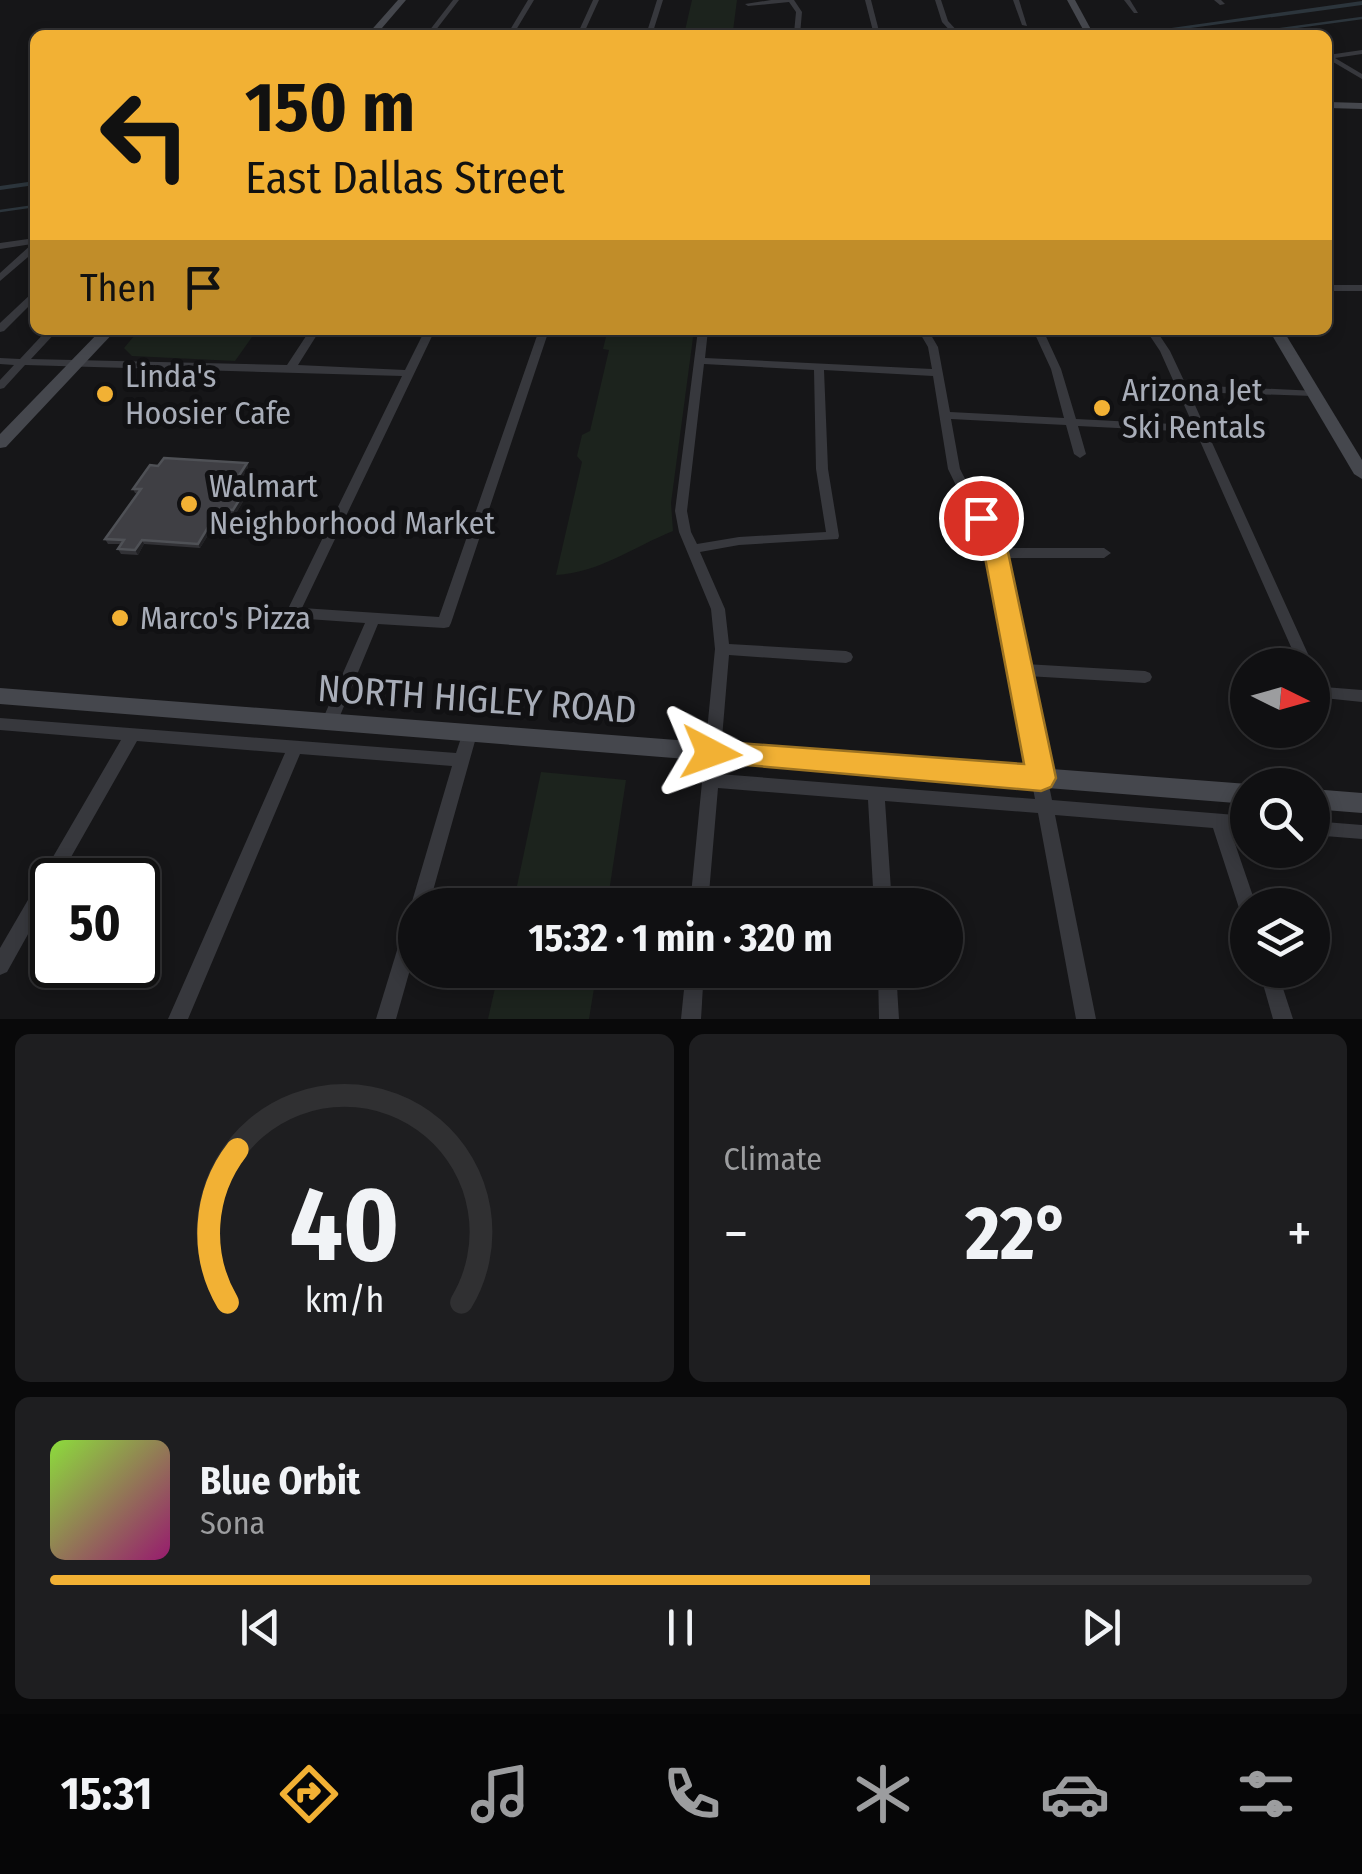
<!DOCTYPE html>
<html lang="en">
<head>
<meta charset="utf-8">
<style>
	:root { --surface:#101012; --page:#1e1e20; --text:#f1f3f6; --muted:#9c9d9f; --line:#303032; --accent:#f2b134 }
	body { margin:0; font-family:"Fira Sans Condensed",sans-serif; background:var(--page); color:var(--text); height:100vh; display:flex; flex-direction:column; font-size:38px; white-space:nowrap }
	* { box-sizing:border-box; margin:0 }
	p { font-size:32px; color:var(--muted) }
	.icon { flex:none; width:55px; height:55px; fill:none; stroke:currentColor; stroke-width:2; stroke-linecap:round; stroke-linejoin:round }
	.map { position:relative; height:1019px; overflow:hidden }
	.sheet { display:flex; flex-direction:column; gap:15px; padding:15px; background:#09090a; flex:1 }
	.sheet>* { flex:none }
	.top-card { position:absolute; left:30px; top:30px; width:1302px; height:305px; border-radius:15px; box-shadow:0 5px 15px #0003,0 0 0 2px var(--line); background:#f2b134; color:#111; overflow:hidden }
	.needle { width:65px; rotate:95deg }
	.buttons { position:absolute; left:1230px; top:648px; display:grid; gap:20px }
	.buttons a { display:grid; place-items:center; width:100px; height:100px; border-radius:50%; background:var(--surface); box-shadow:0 5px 15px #0003,0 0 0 2px var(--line); font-size:50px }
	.speed { position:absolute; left:30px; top:858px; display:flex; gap:20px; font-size:50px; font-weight:700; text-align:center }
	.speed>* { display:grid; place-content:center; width:130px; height:130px; border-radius:50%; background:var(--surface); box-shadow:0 5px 15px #0003,0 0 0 2px var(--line); line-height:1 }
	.speed .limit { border:5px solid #111; border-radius:15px; background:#fff; color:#111 }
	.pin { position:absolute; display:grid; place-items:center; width:85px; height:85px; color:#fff; margin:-42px; border:5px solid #fff; border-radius:50%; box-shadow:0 2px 10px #0007 }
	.me { position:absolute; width:110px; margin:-55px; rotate:94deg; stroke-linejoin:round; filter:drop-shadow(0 0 8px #0008) }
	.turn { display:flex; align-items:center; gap:35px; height:210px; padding:0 50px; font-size:45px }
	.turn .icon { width:130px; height:130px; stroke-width:2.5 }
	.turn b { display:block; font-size:70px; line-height:85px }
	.then { display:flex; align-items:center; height:95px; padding:0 50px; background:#0003; gap:20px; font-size:38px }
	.big { font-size:75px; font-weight:700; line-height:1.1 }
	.sheet .tile { flex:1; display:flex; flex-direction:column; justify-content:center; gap:15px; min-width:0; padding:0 35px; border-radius:15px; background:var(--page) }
	.sheet .dial { align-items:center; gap:0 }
	.dial svg { height:260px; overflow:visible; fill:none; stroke:var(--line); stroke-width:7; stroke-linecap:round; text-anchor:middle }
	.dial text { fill:var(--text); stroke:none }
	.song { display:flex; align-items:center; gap:30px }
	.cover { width:120px; height:120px; border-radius:15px; background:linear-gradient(135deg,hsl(90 70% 55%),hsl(320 70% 35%)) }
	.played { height:10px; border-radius:5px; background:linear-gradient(90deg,var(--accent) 65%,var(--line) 65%) }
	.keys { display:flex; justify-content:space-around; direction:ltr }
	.heat { display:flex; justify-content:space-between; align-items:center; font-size:55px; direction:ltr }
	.sheet .tiles { flex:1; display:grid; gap:15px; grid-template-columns:1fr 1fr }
	.tile:last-child { grid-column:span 2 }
	.trip { position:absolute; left:398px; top:888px; width:565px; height:100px; border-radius:50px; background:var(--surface); box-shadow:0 5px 15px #0003,0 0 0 2px var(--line); font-weight:700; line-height:100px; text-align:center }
	.tab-bar { display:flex; height:160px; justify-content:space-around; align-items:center; background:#060607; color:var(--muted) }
	.tab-bar .icon { width:70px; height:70px }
	.tab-bar .selected { color:var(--accent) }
	.tab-bar b { font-size:45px; color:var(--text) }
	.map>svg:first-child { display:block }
</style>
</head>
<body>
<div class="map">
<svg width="1362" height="1019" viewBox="0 0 1362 1019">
	<rect width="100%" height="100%" fill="#161618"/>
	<g fill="#1c231d">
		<path d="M692,0h45l-4,31h-25l1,4h-25z"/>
		<path d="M139,330h118l-22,31 -103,-5 -8,-8z"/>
		<path d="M614,330h80l-23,173 2,28c-42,17 -72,41 -117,44l26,-113 -5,-6 5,-21 8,-4 19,-81 -6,-1 3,-12h6z"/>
		<path d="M541,772l85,8 -19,125h-94z"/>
		<path d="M499,970h98l-8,49h-101z"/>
	</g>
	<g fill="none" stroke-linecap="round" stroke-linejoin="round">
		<g stroke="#2c353c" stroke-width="2.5">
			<path d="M1237,35l125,-17"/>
			<path d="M0,211l35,-5"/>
		</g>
		<g fill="#2c353c" fill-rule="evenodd">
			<path d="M1362,1v4l-223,30h-17z"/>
			<path d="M35,181v4l-35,5v-4z"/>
		</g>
		<g fill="#37383d" fill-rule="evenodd">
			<path d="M453,0h6l-27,35h-6z"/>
			<path d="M528,0h6l-21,35h-6z"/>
			<path d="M593,0h6l-16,35h-6z"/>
			<path d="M657,0h6l-11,35h-6z"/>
			<path d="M771,0h23l8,12 -2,23h-78l-7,-2 3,-2 76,2 2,-21 -7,-10 -41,4 -3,-2z"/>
			<path d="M865,0h6l9,35h-6z"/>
			<path d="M935,0h6l7,21 13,14h-7l-12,-13z"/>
			<path d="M1013,0h6l8,26 -5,-1z"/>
			<path d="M1124,0h6l8,13h-4z"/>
			<path d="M1214,0h7l4,4 -5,1z"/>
			<path d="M1362,50v4l-27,4 27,16v5l-34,-20v-4z"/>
			<path d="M35,238v13l-35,30v-8l32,-29 -32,5v-6z"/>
			<rect x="1328" y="285" width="34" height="6"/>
			<path d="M35,292v8l-31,31 -4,1v-9l32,-30z"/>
			<path d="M47,330h11l-27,29 256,6 23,-35h10l-22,35 107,5 20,-40h10l-133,278 137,9 100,-287h10l-98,293 -2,4 -5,1 -66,-4 -41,99 -3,4 -5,2 -5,-2 -3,-4 44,-100 -72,-5 -5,-1 -2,-4 116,-237 -377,-11 -21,23 -4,1v-9l14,-15 -14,-1v-6l20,1z"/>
			<path d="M698,330h10l-3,28 227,11 -4,-22 -10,-17h10l10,17 12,65 114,6 -13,-49 -18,-39h10l18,39 15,50 117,6 -33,-74 -14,-21h10l14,21 16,34 131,6 1,2 -5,3 -124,-4 124,273 -1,1 -13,-1 -103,-233 -118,-6 8,28 -6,4 -6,-4 -8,-29 -115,-6 9,50 40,79h104l7,5 -7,5h-101l22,106 120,7 5,2 2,4 -2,4 -5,2 -118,-7 25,124 196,16v14l-18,-1 26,76h-8v11l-6,-2 -3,-6 -26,-80 -158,-13 41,204h-20l-38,-206 -153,-12 7,104h-18l-6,-105 -150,-12 -10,117h-18l25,-256 -4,-40 -32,-77 -4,-21zM704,364l110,6 2,99 10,63 -87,5 -42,7 -6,-12 -4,-21zM824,370l109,6 15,93 41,84 46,246 -316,-25 10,-119 117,8 5,-2 2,-4 -2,-4 -5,-2 -117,-7 -4,-35 -25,-57 39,-7 99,-6 1,-3 -11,-67z"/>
			<path d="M1312,672l5,2 7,13 38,3v12l-48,-5z"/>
			<path d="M0,718l456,35 8,-24 5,-1 5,1 3,5 -48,171h-14v6l-4,-6 41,-139 -152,-12 -112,265h-20l117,-266 -148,-12 -79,139h-6v11l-45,81 -7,3v-27l121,-208 -121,-10z"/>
			<path d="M1312,821l50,4v14l-50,-4z"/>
			<path d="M415,912v40l-19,67h-20l30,-98 3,-6z"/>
			<path d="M686,970h18l-3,49h-20z"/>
			<path d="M878,970h18l3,49h-20z"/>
			<path d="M1259,970h18l16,49h-20z"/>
		</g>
		<g fill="#45474d" fill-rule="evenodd">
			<path d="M398,0h8l-30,35h-9z"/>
			<path d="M1067,0h8l19,35h-8z"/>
			<path d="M1328,102l34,1v6l-34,-1z"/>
			<path d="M101,330h15l-110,117 -6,1v-14z"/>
			<path d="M1269,330h14l79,130v19l-8,-5z"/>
			<path d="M0,688l1248,96 2,1h-2v19l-1248,-100z"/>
			<path d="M1312,789l50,4v20l-50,-4z"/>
		</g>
	</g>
	<path fill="#323236" d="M247,463l1,5 -12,20 12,5 -13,22 -14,-1 -21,34 -56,-4 -6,11 -17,-1 -3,-5 3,-5h-13l-3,-5 33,-45 -3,-1 -2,-4z"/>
	<g fill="#212124">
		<path d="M247,463l1,5 -15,24 -2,-4z"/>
		<path d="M246,489l2,4 -13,22 -2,-5z"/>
		<path d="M219,509l2,5 -21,34 -2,-4z"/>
		<path d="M142,540l2,4 -6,11 -3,-5z"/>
	</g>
	<path fill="#3f3f44" stroke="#4f5156" stroke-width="2.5" d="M164,458l83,5 -16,25 15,1 -13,21 -14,-1 -21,35 -56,-4 -7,10 -17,-1 6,-9 -19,-1 36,-50h-8l17,-24 8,1z"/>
	<path fill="#f2b134" stroke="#9d7322" stroke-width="2.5" d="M981,511l8,2 19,39 48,226 -5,9 -10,4 -340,-30 -4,-8 4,-9 10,-3 313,23 -40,-212 -15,-34z"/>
	<g fill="#f2b134" stroke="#111113" stroke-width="4">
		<circle cx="105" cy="394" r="10"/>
		<circle cx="1102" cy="408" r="10"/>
		<circle cx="189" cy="504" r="10"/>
		<circle cx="120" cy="618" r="10"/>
	</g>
	<g text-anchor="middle" stroke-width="10" stroke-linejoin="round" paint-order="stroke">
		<g font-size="32" fill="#a8adb8" stroke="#111113" text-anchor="start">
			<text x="125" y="387">Linda's<tspan x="125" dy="37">Hoosier Cafe</tspan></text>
			<text x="1122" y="401">Arizona Jet<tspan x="1122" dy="37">Ski Rentals</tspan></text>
			<text x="209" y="497">Walmart<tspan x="209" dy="37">Neighborhood Market</tspan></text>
			<text x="140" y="629">Marco's Pizza</text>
		</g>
		<g font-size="38" fill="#a8adb8" stroke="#111113">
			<text transform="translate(477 699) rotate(4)" y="13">NORTH HIGLEY ROAD</text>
		</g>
	</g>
</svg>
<div class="buttons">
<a><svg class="needle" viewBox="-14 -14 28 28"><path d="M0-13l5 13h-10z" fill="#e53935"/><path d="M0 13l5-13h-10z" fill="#9c9d9f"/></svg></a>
<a><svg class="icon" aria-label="search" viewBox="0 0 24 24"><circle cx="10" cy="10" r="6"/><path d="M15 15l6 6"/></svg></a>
<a><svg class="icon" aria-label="layers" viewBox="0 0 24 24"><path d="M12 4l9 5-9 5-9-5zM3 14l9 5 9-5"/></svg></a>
</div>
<div class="speed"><div class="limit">50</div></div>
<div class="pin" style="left:981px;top:518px;background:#d93025"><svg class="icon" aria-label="arrive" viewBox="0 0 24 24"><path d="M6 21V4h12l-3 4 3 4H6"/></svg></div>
<svg class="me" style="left:711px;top:753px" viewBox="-20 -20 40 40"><path d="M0-17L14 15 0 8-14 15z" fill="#f2b134" stroke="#fff" stroke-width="4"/></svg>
<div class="trip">15:32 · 1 min · 320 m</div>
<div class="top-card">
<div class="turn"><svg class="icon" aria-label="left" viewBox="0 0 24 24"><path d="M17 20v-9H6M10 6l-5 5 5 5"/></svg><div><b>150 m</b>East Dallas Street</div></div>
<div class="then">Then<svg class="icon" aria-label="arrive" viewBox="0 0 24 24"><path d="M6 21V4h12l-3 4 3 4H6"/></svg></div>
</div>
</div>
<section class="sheet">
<div class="tiles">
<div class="tile dial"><svg viewBox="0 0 100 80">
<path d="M14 69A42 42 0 1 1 86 69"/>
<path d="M14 69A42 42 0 0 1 17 22" stroke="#f2b134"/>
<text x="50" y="56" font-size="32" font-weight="700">40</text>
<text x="50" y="72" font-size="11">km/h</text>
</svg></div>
<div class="tile"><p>Climate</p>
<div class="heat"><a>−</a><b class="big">22°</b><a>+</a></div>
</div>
<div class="tile">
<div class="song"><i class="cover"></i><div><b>Blue Orbit</b><p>Sona</p></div></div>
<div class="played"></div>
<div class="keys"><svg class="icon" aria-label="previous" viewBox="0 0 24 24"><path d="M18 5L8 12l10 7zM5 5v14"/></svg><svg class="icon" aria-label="pause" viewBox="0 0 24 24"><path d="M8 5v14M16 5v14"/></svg><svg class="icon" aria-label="next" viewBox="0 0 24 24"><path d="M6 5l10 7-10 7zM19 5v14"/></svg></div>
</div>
</div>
</section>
<nav class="tab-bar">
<b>15:31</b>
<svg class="icon selected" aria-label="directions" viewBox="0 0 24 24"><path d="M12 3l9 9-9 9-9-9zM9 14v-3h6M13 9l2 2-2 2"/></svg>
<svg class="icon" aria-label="music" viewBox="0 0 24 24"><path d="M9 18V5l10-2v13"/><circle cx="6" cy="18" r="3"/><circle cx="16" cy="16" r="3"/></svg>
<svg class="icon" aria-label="phone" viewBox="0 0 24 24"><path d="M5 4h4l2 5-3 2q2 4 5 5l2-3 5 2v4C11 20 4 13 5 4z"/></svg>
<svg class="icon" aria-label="climate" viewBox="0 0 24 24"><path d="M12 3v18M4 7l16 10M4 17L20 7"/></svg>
<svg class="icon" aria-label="car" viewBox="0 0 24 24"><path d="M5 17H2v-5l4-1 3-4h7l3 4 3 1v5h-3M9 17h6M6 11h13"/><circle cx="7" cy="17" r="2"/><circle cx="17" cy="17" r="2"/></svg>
<svg class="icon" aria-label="filters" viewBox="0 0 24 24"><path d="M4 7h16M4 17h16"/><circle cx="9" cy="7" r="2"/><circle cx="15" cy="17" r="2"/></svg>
</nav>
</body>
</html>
